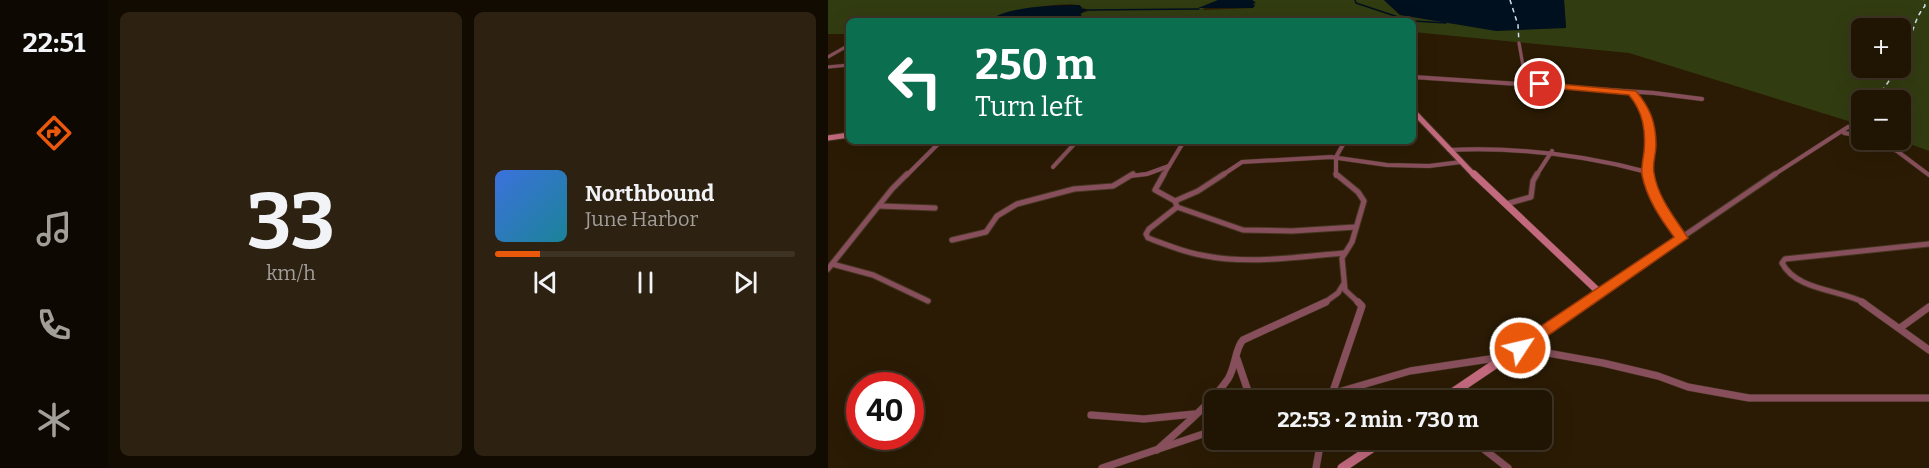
<!DOCTYPE html>
<html lang="en">
<head>
<meta charset="utf-8">
<style>
	:root { --surface:#201403; --page:#2d2112; --text:#f1f3f6; --muted:#a29e9a; --line:#3d3325; --accent:#ea580c }
	body { margin:0; font-family:Bitter,serif; background:var(--page); color:var(--text); height:100vh; display:flex; flex-direction:column; font-size:22px; white-space:nowrap }
	* { box-sizing:border-box; margin:0 }
	p { font-size:20px; color:var(--muted) }
	.icon { flex:none; width:33px; height:33px; fill:none; stroke:currentColor; stroke-width:2; stroke-linecap:round; stroke-linejoin:round }
	.map { position:relative; flex:1; overflow:hidden }
	.sheet { display:flex; flex-direction:column; gap:12px; padding:12px; background:#120b02; width:720px }
	.sheet>* { flex:none }
	.guide { position:absolute; left:18px; top:18px; width:570px; height:126px; border-radius:9px; box-shadow:0 6px 24px #0002,0 0 0 2px var(--line); background:#0b6e4f; color:#fff; overflow:hidden }
	.buttons { position:absolute; left:1023px; top:18px; display:grid; gap:12px }
	.buttons a { display:grid; place-items:center; width:60px; height:60px; border-radius:9px; background:var(--surface); box-shadow:0 6px 24px #0002,0 0 0 2px var(--line); font-size:30px }
	.speed { position:absolute; left:18px; top:372px; display:flex; gap:12px; font-size:30px; font-weight:700; text-align:center }
	.speed>* { display:grid; place-content:center; width:78px; height:78px; border-radius:50%; background:var(--surface); box-shadow:0 6px 24px #0002,0 0 0 2px var(--line); line-height:1 }
	.speed .limit { border:9px solid #d22; background:#fff; color:#111 }
	.pin { position:absolute; display:grid; place-items:center; width:51px; height:51px; color:#fff; margin:-26px; border:3px solid #fff; border-radius:50%; box-shadow:0 2px 6px #0007 }
	.me { position:absolute; width:66px; margin:-33px; rotate:55deg; stroke-linejoin:round; filter:drop-shadow(0 0 4px #0008) }
	.turn { display:flex; align-items:center; gap:21px; height:126px; padding:0 30px; font-size:27px }
	.turn .icon { width:78px; height:78px; stroke-width:2.5 }
	.turn b { display:block; font-size:42px; line-height:51px }
	.sheet .card { flex:1; display:flex; flex-direction:column; justify-content:center; gap:9px; min-width:0; padding:0 21px; border-radius:9px; background:var(--page) }
	.sheet .dial { align-items:center; gap:0 }
	.dial b { font-size:78px; line-height:1 }
	.song { display:flex; align-items:center; gap:18px }
	.cover { width:72px; height:72px; border-radius:9px; background:linear-gradient(135deg,hsl(220 70% 55%),hsl(190 70% 35%)) }
	.played { height:6px; border-radius:3px; background:linear-gradient(90deg,var(--accent) 15%,var(--line) 15%) }
	.keys { display:flex; justify-content:space-around; direction:ltr }
	.sheet .tiles { flex:1; display:grid; gap:12px; grid-template-columns:repeat(2,1fr) }
	.trip { position:absolute; left:376px; top:390px; width:348px; height:60px; border-radius:9px; background:var(--surface); box-shadow:0 6px 24px #0002,0 0 0 2px var(--line); font-weight:700; line-height:60px; text-align:center }
	main { display:flex; flex:1; min-height:0 }
	.tabs { display:flex; flex-direction:column; width:108px; justify-content:space-around; align-items:center; background:#0d0801; color:var(--muted) }
	.tabs .icon { width:42px; height:42px }
	.tabs .selected { color:var(--accent) }
	.tabs b { font-size:27px; color:var(--text) }
	.map>svg:first-child { display:block }
</style>
</head>
<body>
<main>
<nav class="tabs">
<b>22:51</b>
<svg class="icon selected" aria-label="directions" viewBox="0 0 24 24"><path d="M12 3l9 9-9 9-9-9zM9 14v-3h6M13 9l2 2-2 2"/></svg>
<svg class="icon" aria-label="music" viewBox="0 0 24 24"><path d="M9 18V5l10-2v13"/><circle cx="6" cy="18" r="3"/><circle cx="16" cy="16" r="3"/></svg>
<svg class="icon" aria-label="phone" viewBox="0 0 24 24"><path d="M5 4h4l2 5-3 2q2 4 5 5l2-3 5 2v4C11 20 4 13 5 4z"/></svg>
<svg class="icon" aria-label="climate" viewBox="0 0 24 24"><path d="M12 3v18M4 7l16 10M4 17L20 7"/></svg>
</nav>
<section class="sheet">
<div class="tiles">
<div class="card dial"><b>33</b><p>km/h</p></div>
<div class="card">
<div class="song"><i class="cover"></i><div><b>Northbound</b><p>June Harbor</p></div></div>
<div class="played"></div>
<div class="keys"><svg class="icon" aria-label="previous" viewBox="0 0 24 24"><path d="M18 5L8 12l10 7zM5 5v14"/></svg><svg class="icon" aria-label="pause" viewBox="0 0 24 24"><path d="M8 5v14M16 5v14"/></svg><svg class="icon" aria-label="next" viewBox="0 0 24 24"><path d="M6 5l10 7-10 7zM19 5v14"/></svg></div>
</div>
</div>
</section>
<div class="map">
<svg width="1101" height="468" viewBox="0 0 1101 468">
	<rect width="100%" height="100%" fill="#2b1b04"/>
	<path fill="#323c11" fill-rule="evenodd" d="M0,0h390l-16,10 51,-2 2,-3 -3,-1 3,-2 -3,-2h132l16,15 166,13 -2,-28h365v151l-30,-11 1,-40h-38l-1,25 -232,-72 -216,-21v-11h-111l-59,-5 -26,5h-189l52,-5 2,-3 7,-2c-3,-2 -9,-5 -12,-6 -13,-4 -78,7 -88,16h-140v13h-21zM1034,28h38v40h-38z"/>
	<g fill="#00101f">
		<path d="M390,0h34l4,3 -4,1 3,1 -2,3h-55z"/>
		<path d="M556,0h180l2,28 -70,3 -96,-16z"/>
		<path d="M252,5l2,4h7l-9,5 2,2 -31,4 -62,1c17,-15 69,-16 91,-16z"/>
	</g>
	<g fill="none" stroke-linecap="round" stroke-linejoin="round">
		<g stroke="#00101f" stroke-width="1.5">
			<path d="M527,0l1,3 54,18"/>
			<path d="M260,10l111,-1"/>
			<path d="M585,21l33,2"/>
		</g>
		<g stroke="#cfe1f0" stroke-width="1.5" stroke-dasharray="4.5 4" stroke-linecap="butt">
			<path d="M682,0l8,25 1,18"/>
			<path d="M1072,53c15,-17 12,-32 25,-47l-1,-6"/>
			<path d="M1072,60v3"/>
			<path d="M1053,100l1,-9 16,-23"/>
			<path d="M1024,121l10,-6"/>
		</g>
		<defs>
			<g id="street-far3">
				<path d="M691,43l6,34"/>
				<path d="M0,57l21,-12"/>
				<path d="M0,67l21,-2"/>
			</g>
			<g id="street-far2">
				<path d="M697,75l1,9"/>
				<path d="M585,77l241,16 48,6"/>
				<path d="M804,93c25,31 11,48 16,83"/>
				<path d="M1016,133l18,3"/>
				<path d="M1045,140l24,11 32,24"/>
				<path d="M621,150c68,-3 132,4 198,22"/>
				<path d="M225,167l24,-26"/>
				<path d="M78,176l35,-35"/>
				<path d="M302,176l17,-2 22,-8"/>
				<path d="M335,176l21,-35"/>
				<path d="M393,176l21,-14 89,-5 56,8 42,1 32,-4"/>
				<path d="M508,176v-19l9,-16"/>
				<path d="M708,176l16,-25"/>
				<path d="M944,176l76,-49"/>
			</g>
			<g id="street-far1">
				<path d="M336,174l-9,16 20,11 2,6 66,23 49,1 64,-4"/>
				<path d="M508,174l22,18 6,9 -12,41 -10,16 3,32 14,13"/>
				<path d="M819,174l8,25 26,39"/>
				<path d="M347,201l23,-10 26,-17"/>
				<path d="M678,204l25,-7 2,-16 4,-7"/>
				<path d="M51,206l56,2"/>
				<path d="M349,207l-28,22 -3,5 2,4c17,6 35,14 53,17 46,10 96,2 143,-2"/>
				<path d="M124,240l34,-8 11,-16 20,-12 57,-15 39,-3 20,-12"/>
				<path d="M4,264l41,11 55,26"/>
				<path d="M0,269l64,-80 15,-15"/>
				<path d="M772,293l175,-119"/>
				<path d="M496,303l14,-10 5,-8"/>
				<path d="M1037,303c-26,-14 -68,-12 -83,-40l3,-4 144,-15"/>
			</g>
			<g id="street">
				<path d="M1034,302l67,48"/>
				<path d="M1072,328l29,-21"/>
				<path d="M692,348l83,15 55,13 30,11 61,11h180"/>
				<path d="M409,359l14,41"/>
				<path d="M483,400l99,-29 93,-14"/>
				<path d="M502,400l32,-94 -4,-4"/>
				<path d="M263,415l53,4 50,-5"/>
				<path d="M644,440l36,28"/>
				<path d="M329,450c24,-22 52,-44 71,-71 8,-13 7,-31 15,-39l83,-38"/>
				<path d="M274,468l113,-38"/>
				<path d="M488,468l5,-28"/>
			</g>
			<g id="secondary-far2">
				<path d="M585,111l62,65"/>
				<path d="M0,138l21,-3"/>
			</g>
			<path id="secondary-far1" d="M646,174l126,119 -15,10"/>
			<g id="secondary">
				<path d="M614,400l145,-98"/>
				<path d="M514,468l42,-28"/>
			</g>
		</defs>
		<use href="#street-far3" stroke="#44351f" stroke-width="4"/>
		<use href="#street-far2" stroke="#44351f" stroke-width="5"/>
		<use href="#street-far1" stroke="#44351f" stroke-width="7"/>
		<use href="#street" stroke="#44351f" stroke-width="8"/>
		<use href="#secondary-far2" stroke="#44351f" stroke-width="7"/>
		<use href="#secondary-far1" stroke="#44351f" stroke-width="8"/>
		<use href="#secondary" stroke="#44351f" stroke-width="10"/>
		<use href="#street-far3" stroke="#874f5b" stroke-width="3"/>
		<use href="#street-far2" stroke="#874f5b" stroke-width="4"/>
		<use href="#street-far1" stroke="#874f5b" stroke-width="5"/>
		<use href="#street" stroke="#874f5b" stroke-width="7"/>
		<use href="#secondary-far2" stroke="#c3697e" stroke-width="5"/>
		<use href="#secondary-far1" stroke="#c3697e" stroke-width="7"/>
		<use href="#secondary" stroke="#c3697e" stroke-width="9"/>
	</g>
	<path fill="#ea580c" stroke="#983908" stroke-width="1.5" d="M709,82l99,9c14,17 20,31 20,54 0,9 -4,19 -2,28 4,25 21,45 34,65l-168,117 -6,-2 -2,-5 2,-4 160,-107c-14,-19 -27,-38 -32,-62 -1,-7 1,-16 2,-23 2,-22 -1,-40 -15,-57l-89,-8 -3,-1z"/>
</svg>
<div class="buttons">
<a>+</a>
<a>−</a>
</div>
<div class="speed"><div class="limit">40</div></div>
<div class="pin" style="left:712px;top:84px;background:#d93025"><svg class="icon" aria-label="arrive" viewBox="0 0 24 24"><path d="M6 21V4h12l-3 4 3 4H6"/></svg></div>
<svg class="me" style="left:692px;top:348px" viewBox="-20 -20 40 40"><circle r="17" fill="#ea580c" stroke="#fff" stroke-width="3"/><path d="M0-11L8 9 0 5-8 9z" fill="#fff"/></svg>
<div class="trip">22:53 · 2 min · 730 m</div>
<div class="guide">
<div class="turn"><svg class="icon" aria-label="left" viewBox="0 0 24 24"><path d="M17 20v-9H6M10 6l-5 5 5 5"/></svg><div><b>250 m</b>Turn left</div></div>
</div>
</div>
</main>
</body>
</html>
